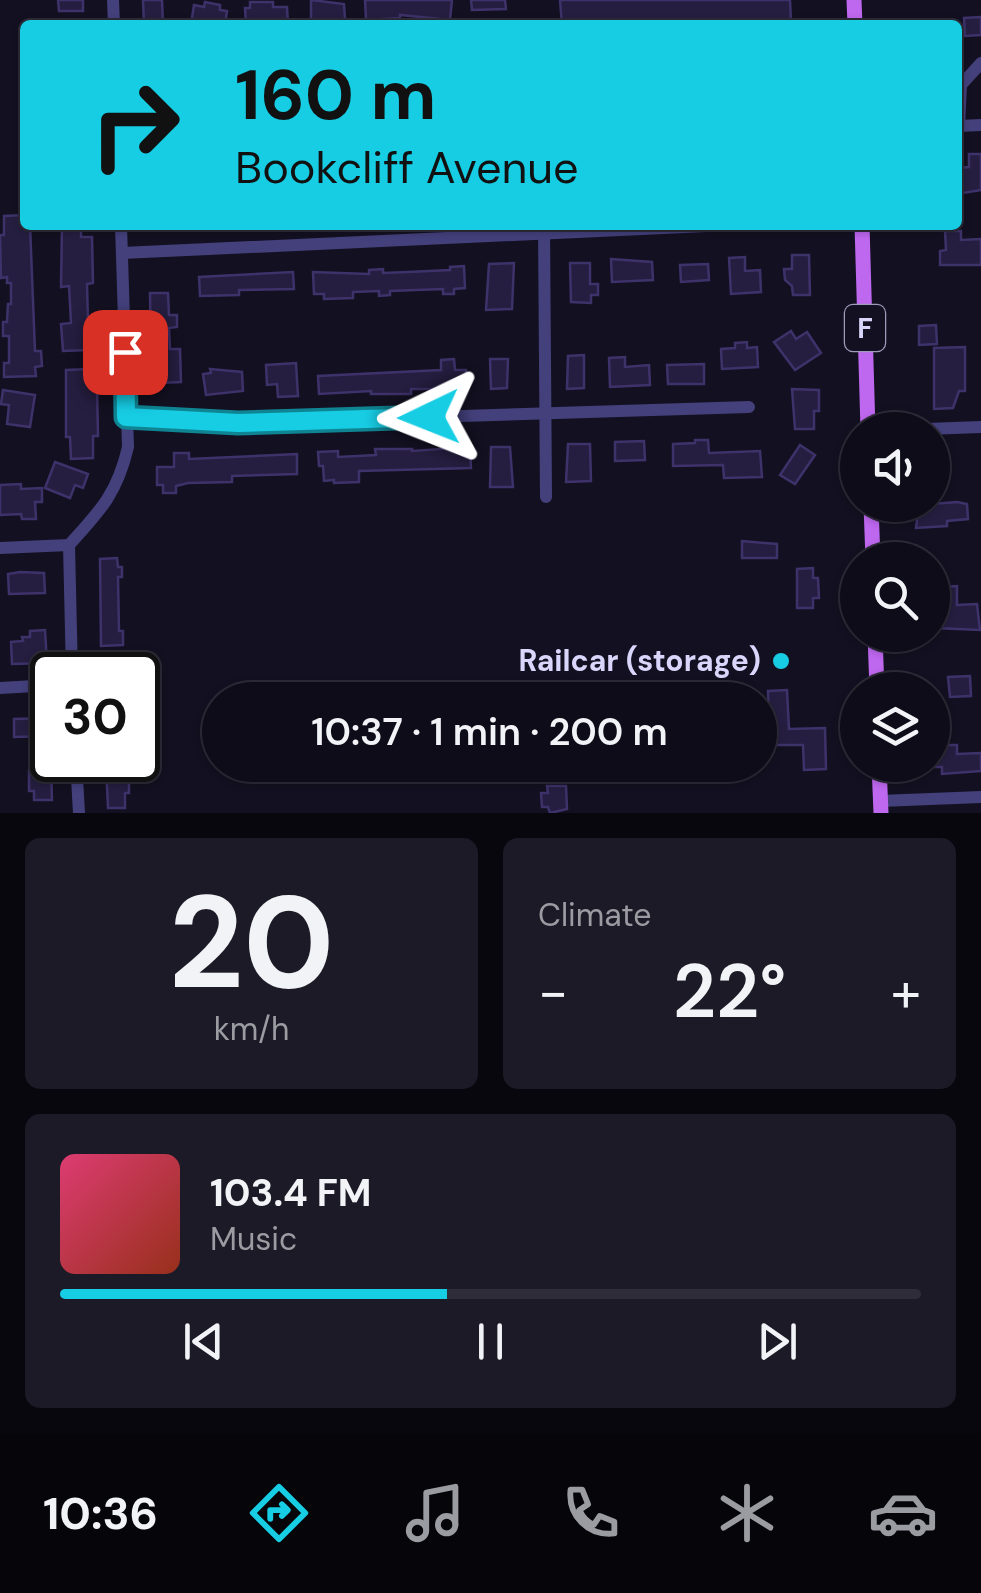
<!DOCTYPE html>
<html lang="en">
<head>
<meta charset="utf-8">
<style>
	:root { --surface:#0e0c19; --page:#1c1a26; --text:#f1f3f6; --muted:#9b9ba2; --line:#2e2c38; --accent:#17cde4 }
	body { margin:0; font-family:"DM Sans",sans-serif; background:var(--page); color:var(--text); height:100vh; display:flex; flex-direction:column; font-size:38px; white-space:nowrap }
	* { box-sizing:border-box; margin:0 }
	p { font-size:32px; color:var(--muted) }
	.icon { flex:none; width:55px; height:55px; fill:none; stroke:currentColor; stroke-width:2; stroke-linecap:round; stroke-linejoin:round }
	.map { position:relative; height:813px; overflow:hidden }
	.details { display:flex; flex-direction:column; gap:25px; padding:25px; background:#08070e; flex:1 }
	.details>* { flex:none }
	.top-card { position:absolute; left:20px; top:20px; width:942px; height:210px; border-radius:10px; box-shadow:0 2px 8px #0004,0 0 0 2px var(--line); background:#17cde4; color:#111; overflow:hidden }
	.controls { position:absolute; left:840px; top:412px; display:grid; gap:20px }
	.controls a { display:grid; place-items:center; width:110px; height:110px; border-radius:50%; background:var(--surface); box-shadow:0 2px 8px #0004,0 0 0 2px var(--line); font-size:50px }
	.speed { position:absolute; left:30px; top:652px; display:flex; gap:20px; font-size:50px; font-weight:700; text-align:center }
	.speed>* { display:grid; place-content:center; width:130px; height:130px; border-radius:50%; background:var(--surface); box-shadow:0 2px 8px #0004,0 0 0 2px var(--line); line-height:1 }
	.speed .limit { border:5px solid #111; border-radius:15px; background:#fff; color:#111 }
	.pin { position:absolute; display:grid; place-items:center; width:85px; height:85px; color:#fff; margin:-42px; border-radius:20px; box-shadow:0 5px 15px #0006 }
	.me { position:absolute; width:110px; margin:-55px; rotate:268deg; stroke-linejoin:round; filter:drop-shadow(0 0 8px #0008) }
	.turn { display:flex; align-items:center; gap:35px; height:210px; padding:0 50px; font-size:45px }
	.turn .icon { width:130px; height:130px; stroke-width:2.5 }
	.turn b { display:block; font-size:70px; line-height:85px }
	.big { font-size:75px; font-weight:600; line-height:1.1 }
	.details .tile { flex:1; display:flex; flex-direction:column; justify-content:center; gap:15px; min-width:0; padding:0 35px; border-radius:15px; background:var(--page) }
	.details .dial { align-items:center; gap:0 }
	.dial b { font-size:130px; line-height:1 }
	.song { display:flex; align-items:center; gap:30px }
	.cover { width:120px; height:120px; border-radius:15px; background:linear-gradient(135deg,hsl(340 70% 55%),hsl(10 70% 35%)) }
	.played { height:10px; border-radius:5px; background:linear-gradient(90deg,var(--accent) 45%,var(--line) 45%) }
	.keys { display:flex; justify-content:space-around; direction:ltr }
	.heat { display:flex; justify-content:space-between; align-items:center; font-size:55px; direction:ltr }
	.details .tiles { flex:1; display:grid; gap:25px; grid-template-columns:1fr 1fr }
	.tile:last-child { grid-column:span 2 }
	.trip { position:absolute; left:202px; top:682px; width:575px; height:100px; border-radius:50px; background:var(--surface); box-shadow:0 2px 8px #0004,0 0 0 2px var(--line); font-weight:600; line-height:100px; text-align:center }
	.menu { display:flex; height:160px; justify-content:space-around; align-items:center; background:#06050a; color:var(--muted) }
	.menu .icon { width:70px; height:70px }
	.menu .on { color:var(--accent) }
	.menu b { font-size:45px; color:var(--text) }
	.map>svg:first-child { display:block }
</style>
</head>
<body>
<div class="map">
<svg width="981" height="813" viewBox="0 0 981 813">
	<rect width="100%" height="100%" fill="#131021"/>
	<g fill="#251e40" stroke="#3e326a" stroke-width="2.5">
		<path d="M58,0h25v11h-24z"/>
		<path d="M143,0h19l1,25h-19z"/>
		<path d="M311,0l33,4 1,15 -34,2z"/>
		<path d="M365,0h87l-2,20 -50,-5v3l-34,2z"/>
		<path d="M471,0h34l1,9 -34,1z"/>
		<path d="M560,0h230l1,22 -229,3z"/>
		<path d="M205,2l15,3v5l7,1 -2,14 -34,-1 3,-19 10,2z"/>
		<path d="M250,2h23v5h14l1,18h-42l-1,-17h5z"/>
		<path d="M981,17v18l-16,1 -1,-18z"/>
		<path d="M969,154h12v36l-18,3 -5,-3v-22l11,-1z"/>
		<path d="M25,215v10h5l5,126h6l1,15 -7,1 1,9 -32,1v-14h5v-27h-6v-14h4l1,-18h3v-21h-4v-6l-6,1 -1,-43h4v-19z"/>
		<path d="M62,225h19v12h11l1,46 -6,1 1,38h7l1,15h-8l1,13 -26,1 -2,-27 10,-1 -2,-37 -8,1z"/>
		<path d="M945,231h16v9l20,-1v26h-41v-14l6,-1z"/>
		<path d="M792,255h17l1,40h-17l-1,-9 -7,-6 -1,-11h8z"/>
		<path d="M745,257v14l15,-1 1,22 -30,2 -2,-36z"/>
		<path d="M611,259l41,3 1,18 -41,2z"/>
		<path d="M514,263l-2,46 -26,1 3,-46z"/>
		<path d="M570,263h20v21h8v11h-7v8l-20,-1z"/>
		<path d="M708,264l1,16 -28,2 -1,-17z"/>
		<path d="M464,266l1,22 -11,1v5h-11v-5l-53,2v4l-11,1v-5l-26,1v6l-29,1v-5h-10l-1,-22 56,2v-4l14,-1v4l25,-1 42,-2v-3z"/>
		<path d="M293,272l1,17 -55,1v5l-39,1 -1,-19z"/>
		<path d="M150,293h18l1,22h8v12l-8,1 1,21h10l1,33 -21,1 -1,-18h-8z"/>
		<path d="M936,325l1,19 -18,1v-19z"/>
		<path d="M791,331l5,8 11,-7 14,21 -26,17 -21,-28z"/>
		<path d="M747,342v6l10,-1 1,20 -36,2 -1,-20 14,-1v-5z"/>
		<path d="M965,347v44h-6l-6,17 -19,1v-61z"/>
		<path d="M584,355v33l-17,1 1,-33z"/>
		<path d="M625,357v10l24,-2 1,20 -40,2 -1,-29z"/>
		<path d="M454,359l1,11h11v21l-25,-2h-30v5h-40v-3l-52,3 -1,-18 123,-6v-10z"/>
		<path d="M490,359h18l-1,29 -16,1z"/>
		<path d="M296,363l2,33 -20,1 -1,-13 -10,1 -1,-20z"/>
		<path d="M704,364v20h-36l-1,-19z"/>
		<path d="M90,369l1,17h6l1,50h-5v22l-22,1 -1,-22h-4v-67z"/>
		<path d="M210,369l32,3 1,19 -37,4 -3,-21 8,-1z"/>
		<path d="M792,389l27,1v21h-5v18h-19z"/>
		<path d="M3,390l32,5 -5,32 -23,-3 2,-19 -8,-1z"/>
		<path d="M695,440h13l1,13 51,-2 2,26 -38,1 -1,-13 -50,1v-22l22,-1z"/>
		<path d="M644,441l1,19 -30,1v-19z"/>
		<path d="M568,444h22l1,37 -25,1z"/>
		<path d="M800,445l15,10 -20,29 -15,-9z"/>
		<path d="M470,447l1,21 -112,3v11l-25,1v-3l-10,1 -1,-15h-4l-1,-14 20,-1v6l38,-2 -1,-6h37v2z"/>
		<path d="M491,447h19l3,40h-23z"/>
		<path d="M174,453h15v6l108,-5v20l-65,2v6l-44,1 -12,3v7h-13v-8h-6v-18h17z"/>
		<path d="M55,462l33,12 -5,14 -8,-3 -5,13 -25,-10z"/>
		<path d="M21,484v5l21,-1v14h-7l1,17h-14l-1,-5 -21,1v-30z"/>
		<path d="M957,502l10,2 1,15 -21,2v5l-31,2 3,-23z"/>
		<path d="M742,541l35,3v14h-35z"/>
		<path d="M117,558l1,9h4v10h-4l1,54h4v14l-22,1 -1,-87z"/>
		<path d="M813,568v10h5l1,20h-6v10h-16v-39z"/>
		<path d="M20,572l24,1 1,20 -36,1 -1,-20z"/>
		<path d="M957,586v19l20,-1 3,26 -45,-2 -1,-23 9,-1 -1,-17z"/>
		<path d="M45,630l2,33 -35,1 -1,-22 12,-1 -1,-4h8v-6z"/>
		<path d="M970,676l1,20 -21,1 -2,-20z"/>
		<path d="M787,690l2,39 36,-1 1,41 -22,1 -1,-25h-33l-2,-54z"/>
		<path d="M49,718l1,18 -36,1v-18z"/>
		<path d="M944,737l1,8h12v9l24,-1v18l-39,3v-7h-7v-29z"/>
		<path d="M124,764v17h5v12h-4v15h-17l-2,-43z"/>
		<path d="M51,769l1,31h-18v-9h-5v-21z"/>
		<path d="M547,786h19l1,23 -17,4 -2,-6h-6l-1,-14h7z"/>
	</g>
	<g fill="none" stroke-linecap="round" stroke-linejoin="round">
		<g stroke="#43407c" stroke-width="12">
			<path d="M113,0l1,25"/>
			<path d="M958,126l23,-1"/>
			<path d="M959,126l2,-41 20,-22"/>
			<path d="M544,225l2,272"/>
			<path d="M122,253l606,-28"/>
			<path d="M127,417l111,6 511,-16"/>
			<path d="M899,430l82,-3"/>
			<path d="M0,548l69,-3"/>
			<path d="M72,675l-3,-130c31,-34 48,-51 59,-98l-7,-222"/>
			<path d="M0,688l52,-3"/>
			<path d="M76,760l3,53"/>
			<path d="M880,801l101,-4"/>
		</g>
		<g stroke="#be67ef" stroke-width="15">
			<path d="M854,0l1,25"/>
			<path d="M862,225l6,205"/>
			<path d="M871,505l2,55"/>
			<path d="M875,635l2,55"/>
			<path d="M879,765l2,48"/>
		</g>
	</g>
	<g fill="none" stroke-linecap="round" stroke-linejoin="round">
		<defs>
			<path id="route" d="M125,352l1,65 112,6 191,-6"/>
		</defs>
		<use href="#route" stroke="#0f8594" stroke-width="25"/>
		<use href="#route" stroke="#17cde4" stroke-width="18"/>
	</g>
	<circle fill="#17cde4" stroke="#131021" stroke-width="4" cx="781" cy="661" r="10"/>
	<g text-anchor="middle" stroke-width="10" stroke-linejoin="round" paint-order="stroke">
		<rect fill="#131021" stroke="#9e9aba" stroke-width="2.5" x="845" y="305" width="40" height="46" rx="8"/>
		<g font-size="28" font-weight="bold" fill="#d9d5fb">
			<text x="865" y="338">F</text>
		</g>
		<g font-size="30" font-weight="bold" fill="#d9d5fb" stroke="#131021" text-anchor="end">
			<text x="761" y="671">Railcar (storage)</text>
		</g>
	</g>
</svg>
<div class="controls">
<a><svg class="icon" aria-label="sound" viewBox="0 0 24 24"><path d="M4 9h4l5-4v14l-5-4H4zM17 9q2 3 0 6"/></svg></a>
<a><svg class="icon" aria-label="search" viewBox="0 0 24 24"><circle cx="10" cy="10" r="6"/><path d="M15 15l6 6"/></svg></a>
<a><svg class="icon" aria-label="layers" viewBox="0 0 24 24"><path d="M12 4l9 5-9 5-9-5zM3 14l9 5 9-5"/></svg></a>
</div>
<div class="speed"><div class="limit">30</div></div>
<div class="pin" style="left:125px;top:352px;background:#d93025"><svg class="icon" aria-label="arrive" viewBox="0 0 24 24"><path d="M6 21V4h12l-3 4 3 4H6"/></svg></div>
<svg class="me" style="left:429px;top:417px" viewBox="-20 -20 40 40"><path d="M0-17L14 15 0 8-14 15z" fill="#17cde4" stroke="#fff" stroke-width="4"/></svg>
<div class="trip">10:37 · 1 min · 200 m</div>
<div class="top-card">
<div class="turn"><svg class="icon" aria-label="right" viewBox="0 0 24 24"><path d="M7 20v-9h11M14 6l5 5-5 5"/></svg><div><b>160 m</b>Bookcliff Avenue</div></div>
</div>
</div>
<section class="details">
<div class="tiles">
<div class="tile dial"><b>20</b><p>km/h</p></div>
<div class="tile"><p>Climate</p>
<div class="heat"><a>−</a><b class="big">22°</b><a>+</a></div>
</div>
<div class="tile">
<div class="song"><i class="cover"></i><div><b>103.4 FM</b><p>Music</p></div></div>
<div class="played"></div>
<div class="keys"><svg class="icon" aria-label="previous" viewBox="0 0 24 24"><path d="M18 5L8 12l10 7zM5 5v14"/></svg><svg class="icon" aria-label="pause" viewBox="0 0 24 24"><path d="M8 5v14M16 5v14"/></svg><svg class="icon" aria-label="next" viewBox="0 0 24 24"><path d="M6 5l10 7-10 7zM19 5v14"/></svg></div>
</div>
</div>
</section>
<nav class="menu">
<b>10:36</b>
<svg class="icon on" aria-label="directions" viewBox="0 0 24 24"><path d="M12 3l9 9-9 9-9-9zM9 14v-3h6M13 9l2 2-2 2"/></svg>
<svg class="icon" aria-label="music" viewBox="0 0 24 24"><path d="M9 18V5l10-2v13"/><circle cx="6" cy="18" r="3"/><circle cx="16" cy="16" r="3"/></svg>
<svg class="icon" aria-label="phone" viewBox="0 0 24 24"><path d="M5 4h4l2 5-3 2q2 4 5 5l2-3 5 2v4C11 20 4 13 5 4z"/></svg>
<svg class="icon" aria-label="climate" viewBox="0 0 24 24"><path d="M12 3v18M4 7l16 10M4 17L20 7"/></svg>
<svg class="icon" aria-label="car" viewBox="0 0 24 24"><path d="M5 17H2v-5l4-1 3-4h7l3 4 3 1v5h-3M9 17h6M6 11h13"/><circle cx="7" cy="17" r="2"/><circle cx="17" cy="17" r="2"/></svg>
</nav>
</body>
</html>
